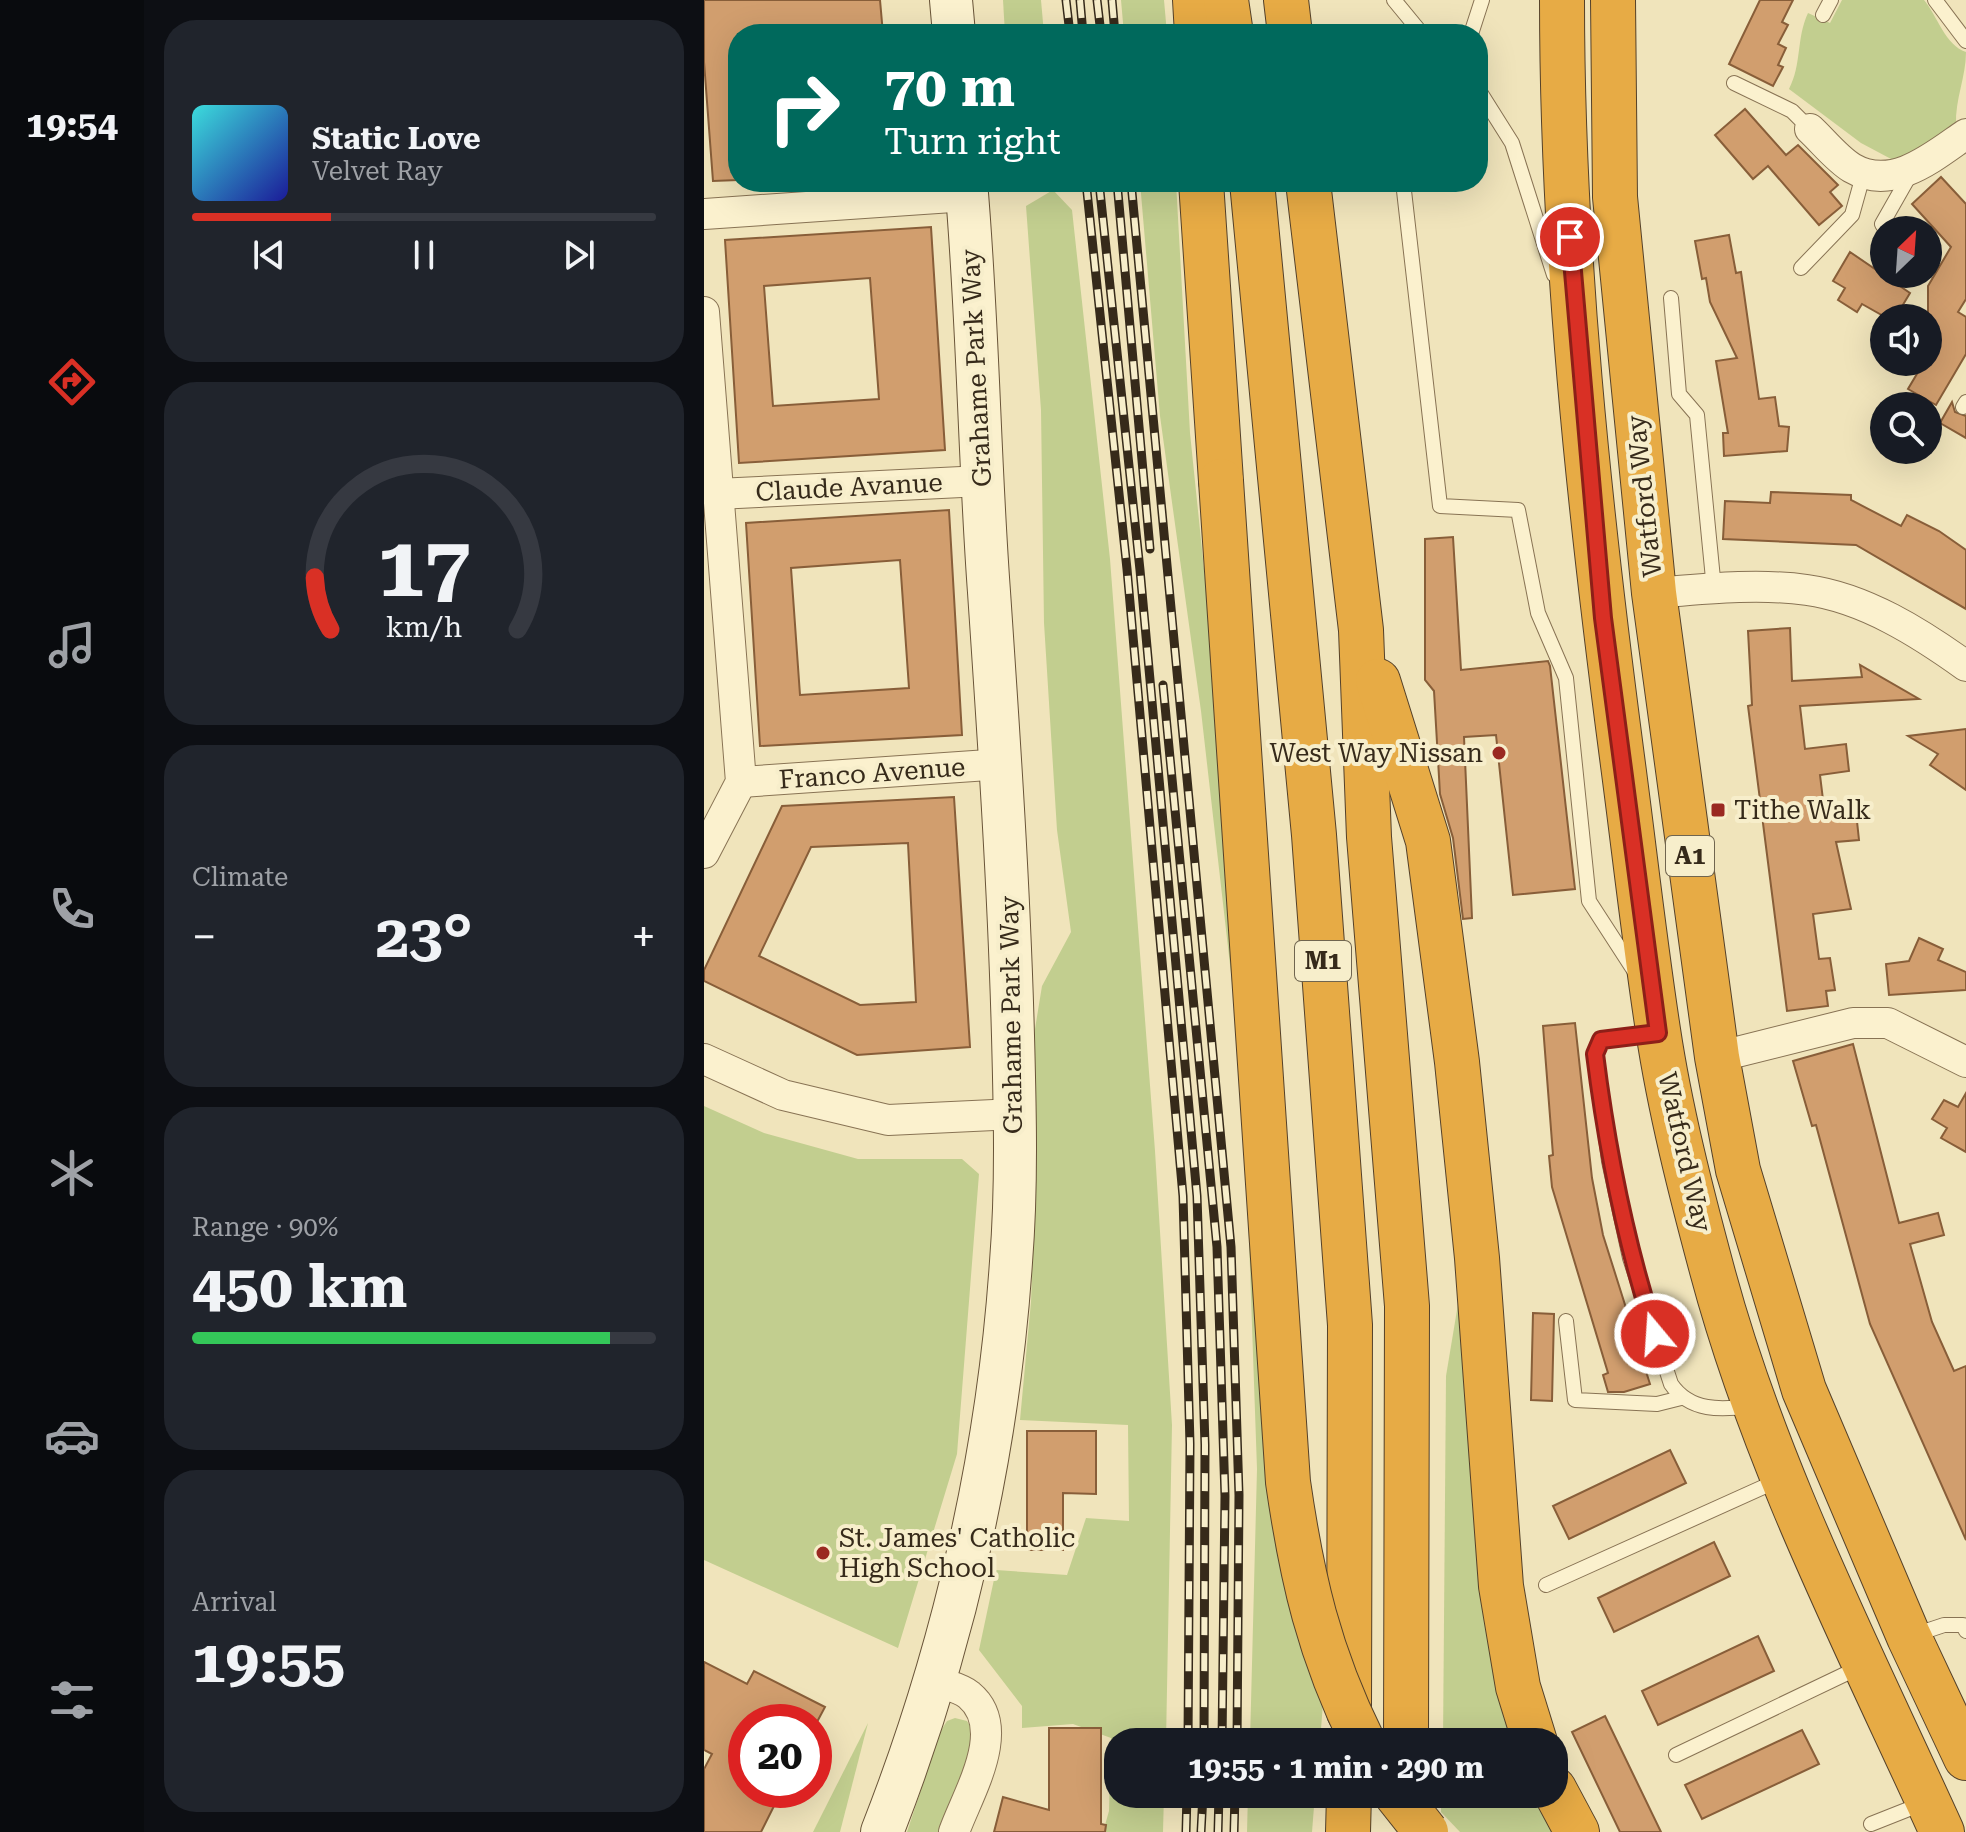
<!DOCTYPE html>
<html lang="en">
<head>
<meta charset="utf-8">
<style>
	:root { --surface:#171b24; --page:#20242c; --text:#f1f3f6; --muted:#9ea1a6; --line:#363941; --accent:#d93025 }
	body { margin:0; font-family:"Roboto Serif",serif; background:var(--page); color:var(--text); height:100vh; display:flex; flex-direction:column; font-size:30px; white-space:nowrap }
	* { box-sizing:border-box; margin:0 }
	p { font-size:26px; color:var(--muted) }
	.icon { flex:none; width:44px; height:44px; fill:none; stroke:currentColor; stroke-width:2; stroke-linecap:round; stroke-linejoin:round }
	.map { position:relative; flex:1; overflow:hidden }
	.drawer { display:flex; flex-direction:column; gap:20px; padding:20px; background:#0d0f14; width:560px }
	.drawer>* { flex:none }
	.hud { position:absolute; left:24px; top:24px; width:760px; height:168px; border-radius:32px; box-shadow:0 8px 32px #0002; background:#00695c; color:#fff; overflow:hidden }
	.needle { width:52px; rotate:25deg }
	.controls { position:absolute; left:1166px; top:216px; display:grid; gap:16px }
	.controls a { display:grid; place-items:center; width:72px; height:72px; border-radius:50%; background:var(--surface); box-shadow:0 8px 32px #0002; font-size:40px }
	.speed { position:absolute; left:24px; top:1704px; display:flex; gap:16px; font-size:40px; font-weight:700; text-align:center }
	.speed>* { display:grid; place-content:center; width:104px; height:104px; border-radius:50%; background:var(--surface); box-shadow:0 8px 32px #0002; line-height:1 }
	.speed .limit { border:12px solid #d22; background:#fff; color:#111 }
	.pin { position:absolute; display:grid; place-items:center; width:68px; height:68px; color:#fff; margin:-34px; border:4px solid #fff; border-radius:50%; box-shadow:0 2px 8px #0007 }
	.me { position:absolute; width:88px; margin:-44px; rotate:342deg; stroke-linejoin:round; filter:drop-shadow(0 0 6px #0008) }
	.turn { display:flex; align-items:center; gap:28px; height:168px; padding:0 24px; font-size:36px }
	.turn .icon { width:104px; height:104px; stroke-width:2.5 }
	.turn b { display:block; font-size:56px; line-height:68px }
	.big { font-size:60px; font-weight:700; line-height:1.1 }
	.drawer .widget { flex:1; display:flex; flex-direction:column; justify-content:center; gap:12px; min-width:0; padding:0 28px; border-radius:32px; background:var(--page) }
	.drawer .dial { align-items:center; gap:0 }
	.dial svg { height:208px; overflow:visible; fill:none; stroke:var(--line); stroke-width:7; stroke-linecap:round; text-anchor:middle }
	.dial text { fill:var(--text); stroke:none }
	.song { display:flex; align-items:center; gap:24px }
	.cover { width:96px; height:96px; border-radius:12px; background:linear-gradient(135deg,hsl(180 70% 55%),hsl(240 70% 35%)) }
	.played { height:8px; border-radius:4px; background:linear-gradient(90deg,var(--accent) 30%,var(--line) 30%) }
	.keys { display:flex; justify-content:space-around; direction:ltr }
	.heat { display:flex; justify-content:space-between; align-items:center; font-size:44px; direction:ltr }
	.charge { height:12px; border-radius:6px; background:linear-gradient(90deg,#34c759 90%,var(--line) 0) }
	.trip { position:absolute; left:400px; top:1728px; width:464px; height:80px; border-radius:32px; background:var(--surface); box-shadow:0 8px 32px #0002; font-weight:700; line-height:80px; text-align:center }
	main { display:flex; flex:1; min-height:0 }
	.tab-bar { display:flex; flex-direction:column; width:144px; justify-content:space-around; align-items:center; background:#090b0e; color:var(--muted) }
	.tab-bar .icon { width:56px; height:56px }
	.tab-bar .selected { color:var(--accent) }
	.tab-bar b { font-size:36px; color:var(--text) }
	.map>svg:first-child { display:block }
</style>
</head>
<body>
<main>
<nav class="tab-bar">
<b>19:54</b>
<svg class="icon selected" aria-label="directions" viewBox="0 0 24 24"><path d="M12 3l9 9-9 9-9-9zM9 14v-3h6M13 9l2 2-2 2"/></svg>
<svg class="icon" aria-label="music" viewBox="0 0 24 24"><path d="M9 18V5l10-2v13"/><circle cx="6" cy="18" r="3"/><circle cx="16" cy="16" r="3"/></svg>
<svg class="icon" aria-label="phone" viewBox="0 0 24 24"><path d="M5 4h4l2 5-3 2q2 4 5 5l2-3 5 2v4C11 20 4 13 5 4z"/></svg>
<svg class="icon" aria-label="climate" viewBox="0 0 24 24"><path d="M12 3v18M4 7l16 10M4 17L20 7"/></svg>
<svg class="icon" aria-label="car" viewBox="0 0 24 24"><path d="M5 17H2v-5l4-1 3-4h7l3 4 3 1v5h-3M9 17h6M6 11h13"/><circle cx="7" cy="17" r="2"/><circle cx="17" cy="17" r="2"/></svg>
<svg class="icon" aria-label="filters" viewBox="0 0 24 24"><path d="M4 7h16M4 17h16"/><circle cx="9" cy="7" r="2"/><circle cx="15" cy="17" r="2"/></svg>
</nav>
<section class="drawer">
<div class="widget">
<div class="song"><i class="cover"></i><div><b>Static Love</b><p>Velvet Ray</p></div></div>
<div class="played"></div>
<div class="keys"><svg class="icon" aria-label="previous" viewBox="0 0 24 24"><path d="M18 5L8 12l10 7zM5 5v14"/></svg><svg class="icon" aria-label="pause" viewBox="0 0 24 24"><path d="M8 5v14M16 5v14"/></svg><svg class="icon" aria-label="next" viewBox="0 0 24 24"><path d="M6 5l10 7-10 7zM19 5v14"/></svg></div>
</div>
<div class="widget dial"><svg viewBox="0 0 100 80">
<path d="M14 69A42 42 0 1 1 86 69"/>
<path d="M14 69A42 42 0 0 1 8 49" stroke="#d93025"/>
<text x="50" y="56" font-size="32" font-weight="700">17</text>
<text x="50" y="72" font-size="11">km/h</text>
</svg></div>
<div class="widget"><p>Climate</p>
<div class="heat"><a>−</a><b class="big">23°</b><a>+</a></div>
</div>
<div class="widget"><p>Range · 90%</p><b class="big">450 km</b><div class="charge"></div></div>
<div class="widget"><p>Arrival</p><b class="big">19:55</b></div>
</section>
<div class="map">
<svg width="1262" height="1832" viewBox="0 0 1262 1832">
	<rect width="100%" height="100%" fill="#f0e4bb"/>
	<g fill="#c2ce8f">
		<path d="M299,0h38l3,34h-39z"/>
		<path d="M417,0h43l3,34h-43z"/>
		<path d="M1138,0h82c14,17 21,45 42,52 0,25 -11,47 -10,73l-34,27 -29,8 -32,-17 -72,-54c13,-25 7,-50 19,-76l22,10z"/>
		<path d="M436,182h36l14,251 31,301 20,327 -40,-350 -41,-295z"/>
		<path d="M349,190l19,20 38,349 45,592 17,274 -6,317h-48v52h46l-1,38h-60l6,-21 2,-73 -38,-14 -51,4v-22l-43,-56 17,-80 71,5 19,-57 43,3 -1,-96 -108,-5 11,-118 5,-135 -2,-132 8,-49 29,-54 -14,-102 -13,-207 -3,-213 -15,-204z"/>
		<path d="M540,1096l79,607 -3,39h-70l7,-273z"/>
		<path d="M0,1106l60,27 94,26h104l17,15 -22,280 -59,194 -194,-88z"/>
		<path d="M755,1298l59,444h-75l3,-366z"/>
		<path d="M251,1718l12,3 7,11 -1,15 -32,85h-34l33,-100 7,-11z"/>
		<path d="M164,1723l-28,109h-27z"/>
		<path d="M544,1794h67l-3,38h-65z"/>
		<path d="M737,1794h98l22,38h-101l-19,-20z"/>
	</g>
	<g fill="#d19e6e" stroke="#885e39" stroke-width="2" fill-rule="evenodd">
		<path d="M0,0h176l3,34h-51v-5l-94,5v146l-25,1 -9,-119z"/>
		<path d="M1056,0h33l-11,22 6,3 -10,19 8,4 -8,17 5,2 -10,19 -44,-22z"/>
		<path d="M1041,109l41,46 12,-10 40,40 -8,7 12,14 -23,19 -51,-59 -15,13 -38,-44z"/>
		<path d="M1237,177l25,27v95l-8,13 8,5v37l-30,51 -28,-16 16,-27h4v-76l23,-39 -39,-43z"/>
		<path d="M227,227l14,223 -206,13 -14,-223zM166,278l9,121 -106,7 -9,-120z"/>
		<path d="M1025,235l7,38 5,-1 18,127 16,-2 4,29 10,1 -2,24 -63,5 -1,-23h5l-12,-72 21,-3 -27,-56 -4,-24 -4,1 -7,-38z"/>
		<path d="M1146,252l60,41 -15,25h-8l-25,-14 -5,8 -19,-12 7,-12 -12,-7z"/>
		<path d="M1248,402l3,10 11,4v22l-26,-15z"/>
		<path d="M1067,492l80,3v5l50,26 6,-11 32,16 27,19v59l-110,-64 -133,-6 2,-38 45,2z"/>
		<path d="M245,510l13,225 -202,11 -14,-223zM196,560l9,128 -109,7 -9,-127z"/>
		<path d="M749,537l8,133 87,-9 2,5 25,223 -62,6 -17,-160 -32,2 8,181 -9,1 -10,-81 -13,-44 -6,-103 -9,-11v-141z"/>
		<path d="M1086,628l2,53 70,-4 -2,-12 59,34 -119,7 5,43 41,-5 3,27 -29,4 5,41 31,-4 3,28 -23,2 15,67 -38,5 6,45 11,-1 5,32 -9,1 2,15 -41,5 -39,-305 4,-1 -4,-74z"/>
		<path d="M1262,729v61l-36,-25 8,-11 -30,-18z"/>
		<path d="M250,797l16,250 -113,8 -153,-74v-11l78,-164zM204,843l8,159 -56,3 -101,-49 52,-109z"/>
		<path d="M1215,938l24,11 -5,11 28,12v18l-77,5 -3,-31 23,-3z"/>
		<path d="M871,1023l17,155 11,57 47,149 -26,8h-16l-5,-17 5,-2 -56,-186 -3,-31 4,-1 -10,-129z"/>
		<path d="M1149,1044l46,179 39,-10 6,22 -34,9 22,78 22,49 12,-5v174l-96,-216 -54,-199 -4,1 -19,-65z"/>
		<path d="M1262,1093v59l-25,-14 6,-10 -15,-9 12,-19 14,7z"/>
		<path d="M829,1313l21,1 -2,87 -21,-1z"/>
		<path d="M323,1431h69v63l-33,-1v57h-36z"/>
		<path d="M966,1450l16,33 -117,56 -16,-33z"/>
		<path d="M1010,1542l16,34 -116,56 -16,-34z"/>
		<path d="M1054,1636l16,35 -116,54 -16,-34z"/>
		<path d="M0,1662l43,22 7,-13 71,36 -8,15h-71v68h36l-21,42h-57v-63l8,-15 -8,-4z"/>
		<path d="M901,1716l56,116h-41l-48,-100z"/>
		<path d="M345,1728h52v96l5,1 -1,7h-111l9,-35 46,13z"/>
		<path d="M1098,1730l17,34 -117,55 -17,-34z"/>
	</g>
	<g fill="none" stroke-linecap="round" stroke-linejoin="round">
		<defs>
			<g id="lane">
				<path d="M690,0l28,34"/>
				<path d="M1231,0l31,41"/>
				<path d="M1119,15l8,-15"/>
				<path d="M767,34l11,-34"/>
				<path d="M1030,83l58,28 18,18"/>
				<path d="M774,89l34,54 42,132"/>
				<path d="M699,182l37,324 78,4 20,103 28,65 23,223 46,71"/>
				<path d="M1182,230l-4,-6 29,-51"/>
				<path d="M1097,268l51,-53 12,-43"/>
				<path d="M967,298l8,96 18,21 17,174"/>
				<path d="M1259,407l3,-5"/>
				<path d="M950,1034l-53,6 -6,14 14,107 21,97 41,126c19,28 50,26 81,22"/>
				<path d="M862,1321l9,79 82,4 24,-6"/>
				<path d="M842,1585l233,-105"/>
				<path d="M1210,1635l30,-10h19l3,6"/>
				<path d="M972,1755l184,-88"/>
				<path d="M1167,1824l53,-21"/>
			</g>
			<g id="street">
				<path d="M1106,129c13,12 27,30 42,39 41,24 82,-12 114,-34"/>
				<path d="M0,214l263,-18"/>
				<path d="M0,312l37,470 -37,71"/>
				<path d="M13,494l265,-13"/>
				<path d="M950,593c49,-4 104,-10 153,-3 58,8 113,43 159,76"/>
				<path d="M37,782l262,-18"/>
				<path d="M1013,1057l136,-34h35l78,39"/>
				<path d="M0,1059l79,36 105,25 127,-6"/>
				<path d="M231,1681c10,4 26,7 34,14 40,33 -1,98 -15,137"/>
			</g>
			<g id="secondary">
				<path d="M247,0l3,34"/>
				<path d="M178,1832c71,-181 116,-376 129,-570 6,-75 4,-151 2,-226 -4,-149 -14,-296 -24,-444 -10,-136 -11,-274 -23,-410"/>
			</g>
			<g id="highway">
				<path d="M491,0l2,34"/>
				<path d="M522,0l5,34"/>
				<path d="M582,0l4,34"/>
				<path d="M858,0c0,253 27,506 60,757 12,90 22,182 36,273 12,80 33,162 54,240 52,195 147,379 230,562"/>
				<path d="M909,0l2,197 39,396 63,464 21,113 66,220 105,247 57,121"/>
				<path d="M497,182l20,299"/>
				<path d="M548,182l62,653 36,490 -1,387"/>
				<path d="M604,182l53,448 8,207 38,469 -1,436"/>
				<path d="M674,681l50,160 29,221 20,196 24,328 17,101 17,55"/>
				<path d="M850,1789l23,43"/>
				<path d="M644,1832l1,-38"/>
			</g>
		</defs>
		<use href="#lane" stroke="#887354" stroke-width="16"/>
		<use href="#street" stroke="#887354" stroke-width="32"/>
		<use href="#secondary" stroke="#695438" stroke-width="44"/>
		<use href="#highway" stroke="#554129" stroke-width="46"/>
		<use href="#lane" stroke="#fbf1ce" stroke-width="14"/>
		<use href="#street" stroke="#fbf1ce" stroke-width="30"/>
		<use href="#secondary" stroke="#fbf1ce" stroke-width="42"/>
		<use href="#highway" stroke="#e7ab45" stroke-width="44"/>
		<defs>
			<g id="rail">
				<path d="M362,0l4,34"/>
				<path d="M376,0l3,34"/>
				<path d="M393,0l4,34"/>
				<path d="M408,0l3,34"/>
				<path d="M382,182l41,387 56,627 7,248 -2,298"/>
				<path d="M395,182l41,388 57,626 8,249 -1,297"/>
				<path d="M413,182l33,367"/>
				<path d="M427,182l100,1065 8,248 -2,247"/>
				<path d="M459,685l54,562 8,249 -3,246"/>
				<path d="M482,1832l1,-38"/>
				<path d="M497,1832l2,-38"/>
				<path d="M514,1832l1,-38"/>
				<path d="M530,1832l1,-38"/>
			</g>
		</defs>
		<use href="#rail" stroke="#362a1a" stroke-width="9"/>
		<use href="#rail" stroke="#f7eecb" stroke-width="6" stroke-dasharray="18" stroke-linecap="butt"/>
		<defs>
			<g id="highway-bridge">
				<path d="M517,481l67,1001c14,97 31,171 75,260"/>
				<path d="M692,1794l30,38"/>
			</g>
		</defs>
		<use href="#highway-bridge" stroke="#554129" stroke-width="46" stroke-linecap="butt"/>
		<use href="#highway-bridge" stroke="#e7ab45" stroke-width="44"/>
	</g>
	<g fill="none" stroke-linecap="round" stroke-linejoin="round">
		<defs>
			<path id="route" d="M866,237l33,381 55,415 -57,7 -6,14c12,96 30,187 60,280"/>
		</defs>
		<use href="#route" stroke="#8d1f18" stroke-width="20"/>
		<use href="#route" stroke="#d93025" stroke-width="14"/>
	</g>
	<g fill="#9a2921" stroke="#f7eecb" stroke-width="3">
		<circle cx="795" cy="753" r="8"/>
		<rect x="1006" y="802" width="16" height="16" rx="4"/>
		<circle cx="119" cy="1553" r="8"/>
	</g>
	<g text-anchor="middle" stroke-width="8" stroke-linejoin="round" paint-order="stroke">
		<g fill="#f7eecb" stroke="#70654f" stroke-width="2">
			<rect x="962" y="836" width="48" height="40" rx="6"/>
			<rect x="591" y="941" width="56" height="40" rx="6"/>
		</g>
		<g font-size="24" font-weight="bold" fill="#362a1a">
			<text x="986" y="864">A1</text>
			<text x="619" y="969">M1</text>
		</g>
		<g font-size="26" fill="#362a1a" stroke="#f7eecb">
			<text transform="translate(272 368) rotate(-93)" y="9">Grahame Park Way</text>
			<text transform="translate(145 487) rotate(-3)" y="9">Claude Avanue</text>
			<text transform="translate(940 496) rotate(-96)" y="9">Watford Way</text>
			<text transform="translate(168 773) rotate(-4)" y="9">Franco Avenue</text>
			<text transform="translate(307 1015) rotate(-91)" y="9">Grahame Park Way</text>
			<text transform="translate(981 1152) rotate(77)" y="9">Watford Way</text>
		</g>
		<g font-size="26" fill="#362a1a" stroke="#f7eecb" text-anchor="start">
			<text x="779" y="762" text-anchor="end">West Way Nissan</text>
			<text x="1030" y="819">Tithe Walk</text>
			<text x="135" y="1547">St. James' Catholic<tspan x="135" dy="30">High School</tspan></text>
		</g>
	</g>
</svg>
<div class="controls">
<a><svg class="needle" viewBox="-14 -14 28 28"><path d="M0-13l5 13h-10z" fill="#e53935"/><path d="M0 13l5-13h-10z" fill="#9ea1a6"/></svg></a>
<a><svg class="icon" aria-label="sound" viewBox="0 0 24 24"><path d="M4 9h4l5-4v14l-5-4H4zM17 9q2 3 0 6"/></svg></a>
<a><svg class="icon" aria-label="search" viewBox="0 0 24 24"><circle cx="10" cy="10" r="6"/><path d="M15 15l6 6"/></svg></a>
</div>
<div class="speed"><div class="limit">20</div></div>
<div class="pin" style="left:866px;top:237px;background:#d93025"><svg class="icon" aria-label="arrive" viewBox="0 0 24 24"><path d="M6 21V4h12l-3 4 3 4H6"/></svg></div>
<svg class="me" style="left:951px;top:1334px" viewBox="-20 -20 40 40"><circle r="17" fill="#d93025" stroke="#fff" stroke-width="3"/><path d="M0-11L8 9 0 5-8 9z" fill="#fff"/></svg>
<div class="trip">19:55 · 1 min · 290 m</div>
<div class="hud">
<div class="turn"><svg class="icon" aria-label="right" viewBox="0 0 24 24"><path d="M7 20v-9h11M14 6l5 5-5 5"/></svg><div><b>70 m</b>Turn right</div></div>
</div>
</div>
</main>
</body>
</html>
